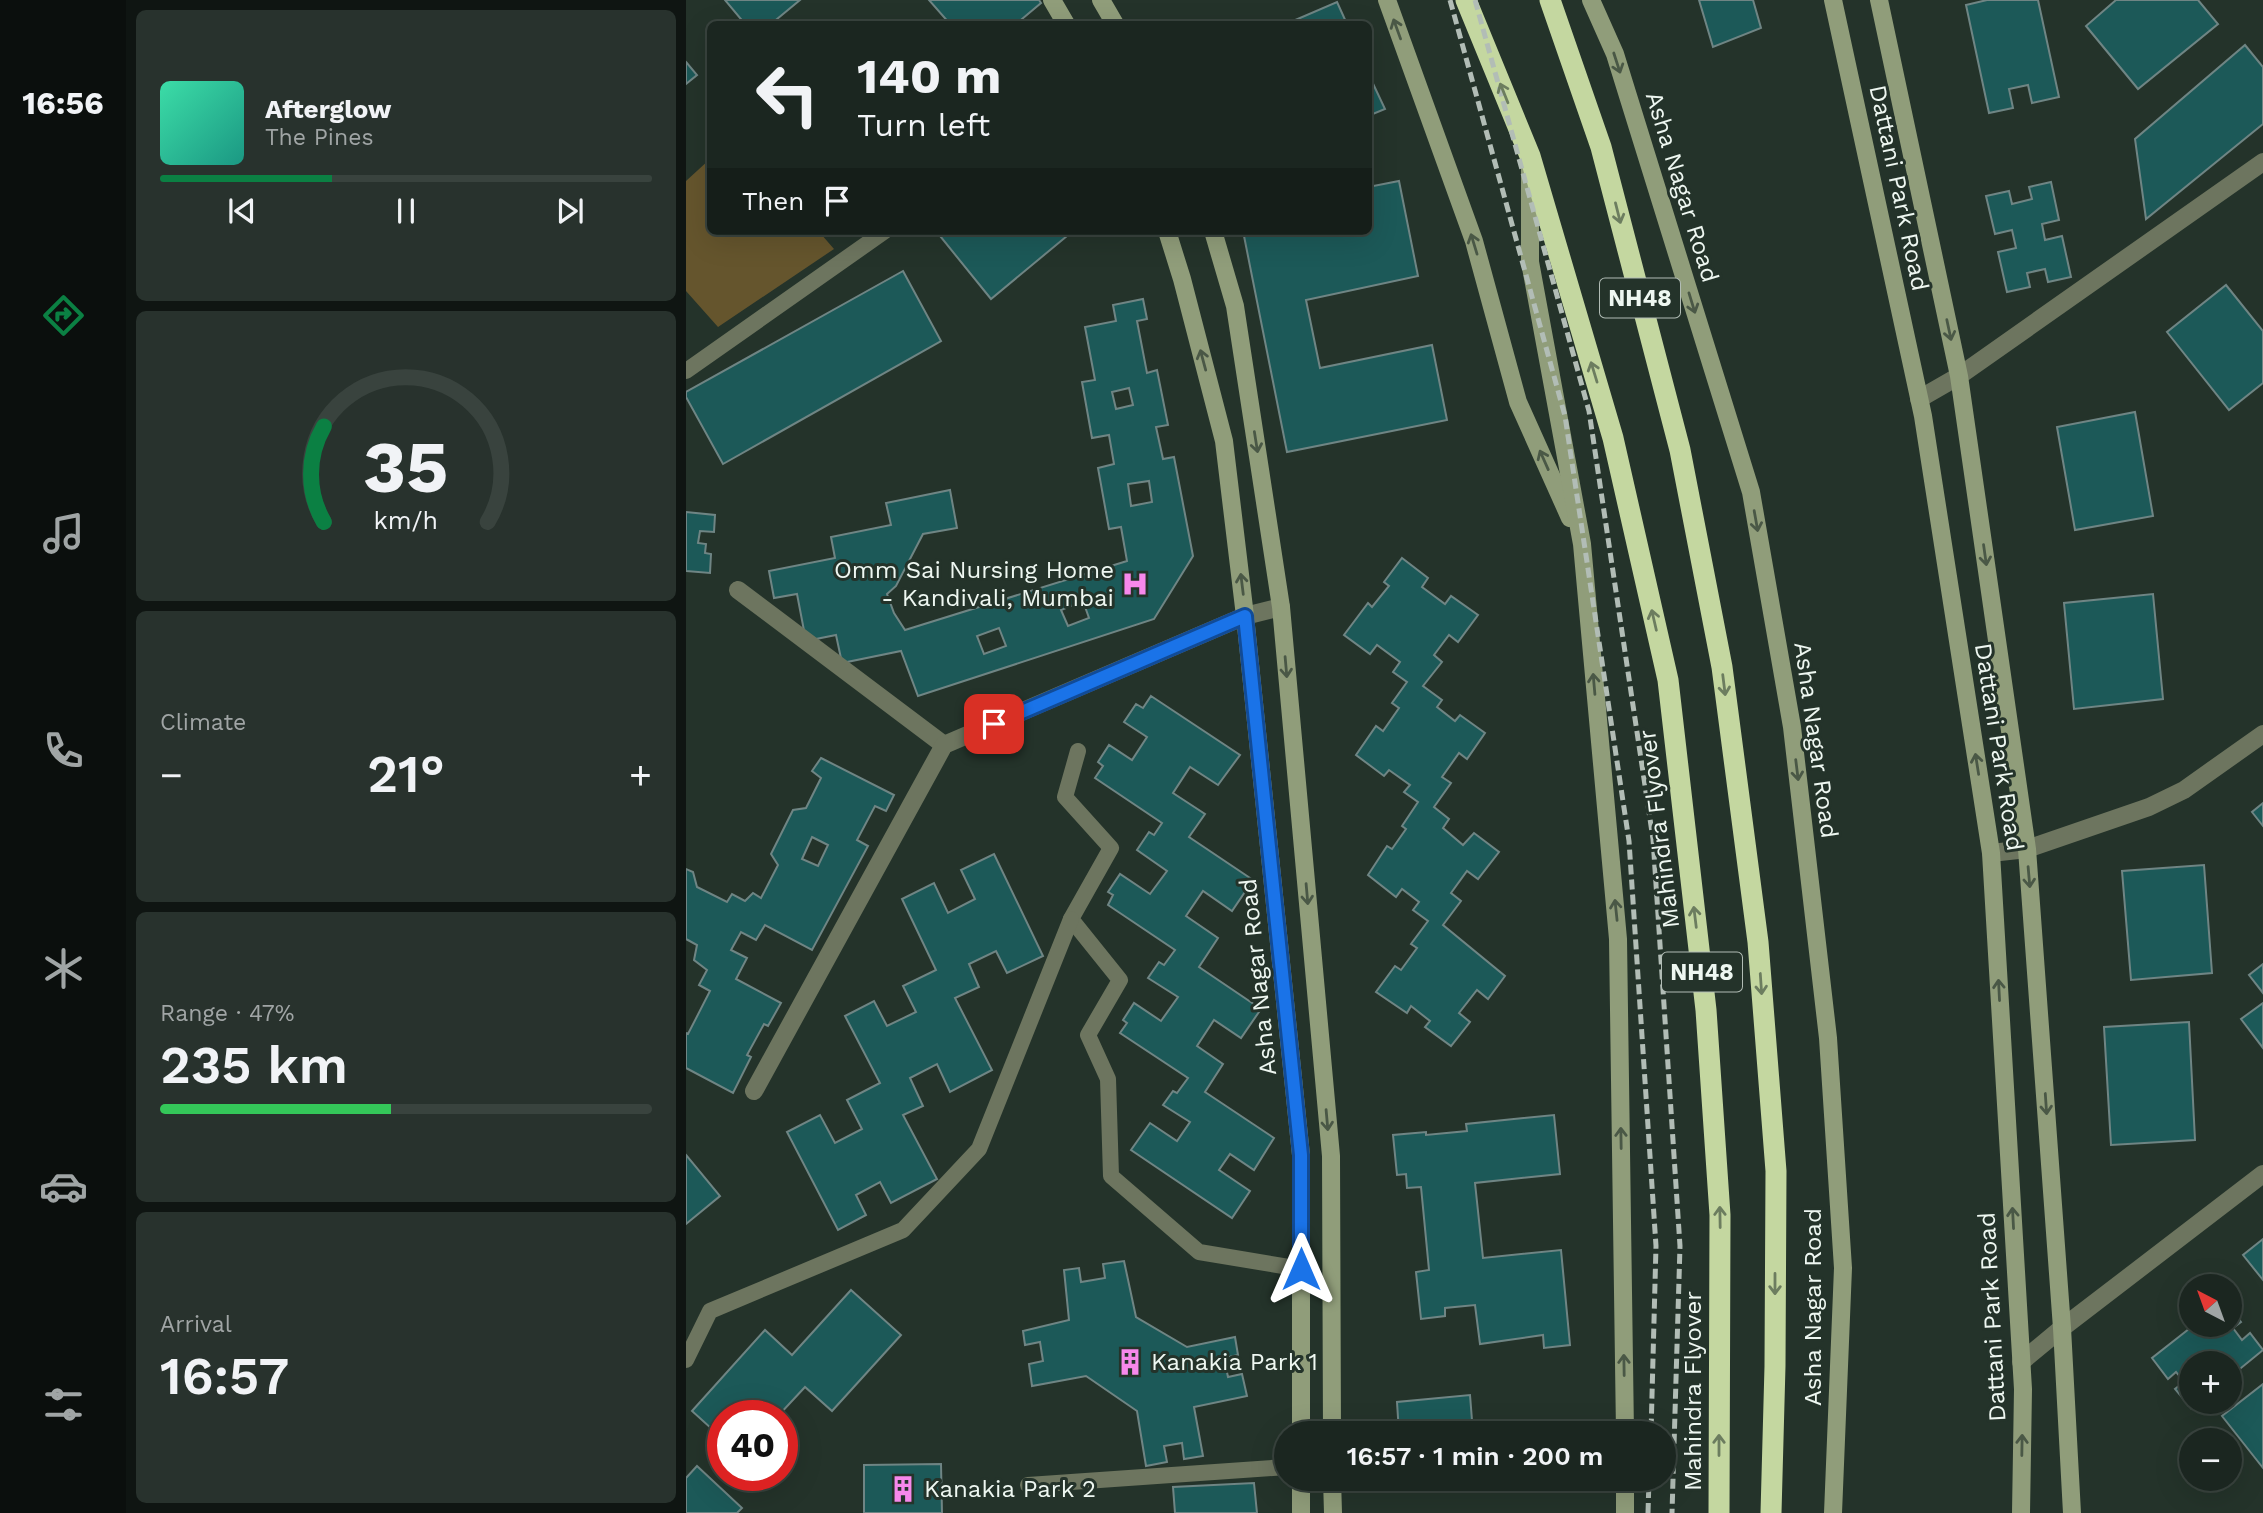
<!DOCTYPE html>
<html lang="en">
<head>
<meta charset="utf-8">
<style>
	:root { --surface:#1b2620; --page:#28322d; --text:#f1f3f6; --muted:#a0a5a5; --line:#39433e; --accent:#0b8043 }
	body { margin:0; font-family:"Work Sans",sans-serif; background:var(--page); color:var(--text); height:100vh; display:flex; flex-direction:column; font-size:26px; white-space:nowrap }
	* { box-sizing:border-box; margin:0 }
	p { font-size:23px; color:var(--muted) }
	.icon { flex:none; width:38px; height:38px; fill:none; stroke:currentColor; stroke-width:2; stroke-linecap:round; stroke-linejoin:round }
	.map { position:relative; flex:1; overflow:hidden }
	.sheet { display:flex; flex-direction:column; gap:10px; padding:10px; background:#0f1512; width:560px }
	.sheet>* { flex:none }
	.top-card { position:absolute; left:21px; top:21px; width:665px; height:214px; border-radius:10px; box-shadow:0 7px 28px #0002,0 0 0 2px var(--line); background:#1b2620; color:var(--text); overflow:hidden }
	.needle { width:46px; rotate:319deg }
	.controls { position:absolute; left:1493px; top:1274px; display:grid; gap:14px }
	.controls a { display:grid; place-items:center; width:63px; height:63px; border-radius:50%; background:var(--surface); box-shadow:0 7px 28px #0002,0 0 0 2px var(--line); font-size:35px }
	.speed { position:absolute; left:21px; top:1400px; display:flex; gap:14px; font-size:35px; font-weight:700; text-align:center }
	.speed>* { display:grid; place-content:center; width:91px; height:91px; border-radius:50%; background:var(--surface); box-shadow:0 7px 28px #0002,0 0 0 2px var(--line); line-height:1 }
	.speed .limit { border:10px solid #d22; background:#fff; color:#111 }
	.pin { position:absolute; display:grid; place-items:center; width:60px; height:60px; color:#fff; margin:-30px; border-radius:14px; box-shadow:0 4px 10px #0006 }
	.me { position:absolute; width:77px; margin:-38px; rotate:0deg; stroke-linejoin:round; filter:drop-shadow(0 0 5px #0008) }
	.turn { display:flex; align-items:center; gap:24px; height:147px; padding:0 35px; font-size:32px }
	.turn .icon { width:91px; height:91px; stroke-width:2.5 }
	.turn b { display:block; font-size:49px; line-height:60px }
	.then { display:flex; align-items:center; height:66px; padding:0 35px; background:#0003; gap:14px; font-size:26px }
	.big { font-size:52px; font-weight:600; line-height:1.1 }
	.sheet .card { flex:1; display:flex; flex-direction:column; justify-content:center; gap:10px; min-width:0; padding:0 24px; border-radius:10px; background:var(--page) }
	.sheet .dial { align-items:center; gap:0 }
	.dial svg { height:182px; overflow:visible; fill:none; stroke:var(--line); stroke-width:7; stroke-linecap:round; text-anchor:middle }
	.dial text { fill:var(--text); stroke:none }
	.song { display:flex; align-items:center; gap:21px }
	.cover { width:84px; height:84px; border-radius:10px; background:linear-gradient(135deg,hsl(160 70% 55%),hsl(170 70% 35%)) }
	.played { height:7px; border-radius:4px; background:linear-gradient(90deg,var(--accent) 35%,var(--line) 35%) }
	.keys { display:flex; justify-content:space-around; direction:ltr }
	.heat { display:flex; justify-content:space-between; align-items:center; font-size:38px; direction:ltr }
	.charge { height:10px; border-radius:5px; background:linear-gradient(90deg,#34c759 47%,var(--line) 0) }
	.trip { position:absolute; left:588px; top:1421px; width:402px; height:70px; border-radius:35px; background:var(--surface); box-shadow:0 7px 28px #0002,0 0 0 2px var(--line); font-weight:600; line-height:70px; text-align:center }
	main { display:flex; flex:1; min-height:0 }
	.dock { display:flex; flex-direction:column; width:126px; justify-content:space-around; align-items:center; background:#0b0f0d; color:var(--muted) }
	.dock .icon { width:49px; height:49px }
	.dock .current { color:var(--accent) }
	.dock b { font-size:32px; color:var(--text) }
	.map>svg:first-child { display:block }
</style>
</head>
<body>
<main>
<nav class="dock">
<b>16:56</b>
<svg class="icon current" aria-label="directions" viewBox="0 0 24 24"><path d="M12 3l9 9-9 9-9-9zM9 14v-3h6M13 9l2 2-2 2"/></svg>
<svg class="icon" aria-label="music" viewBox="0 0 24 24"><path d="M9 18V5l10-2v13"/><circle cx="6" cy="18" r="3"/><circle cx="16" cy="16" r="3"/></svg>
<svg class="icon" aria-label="phone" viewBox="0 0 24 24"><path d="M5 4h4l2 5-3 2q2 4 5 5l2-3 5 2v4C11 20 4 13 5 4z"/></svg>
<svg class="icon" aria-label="climate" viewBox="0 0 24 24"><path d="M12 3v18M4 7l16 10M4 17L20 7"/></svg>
<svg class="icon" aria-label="car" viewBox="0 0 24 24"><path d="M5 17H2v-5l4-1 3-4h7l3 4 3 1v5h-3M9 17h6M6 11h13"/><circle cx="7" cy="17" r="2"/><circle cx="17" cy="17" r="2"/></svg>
<svg class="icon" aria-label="filters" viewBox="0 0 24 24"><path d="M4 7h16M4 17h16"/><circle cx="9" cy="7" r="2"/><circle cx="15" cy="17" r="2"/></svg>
</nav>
<section class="sheet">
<div class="card">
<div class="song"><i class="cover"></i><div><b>Afterglow</b><p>The Pines</p></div></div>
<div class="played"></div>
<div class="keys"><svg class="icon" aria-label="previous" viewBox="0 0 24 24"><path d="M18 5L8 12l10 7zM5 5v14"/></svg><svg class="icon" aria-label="pause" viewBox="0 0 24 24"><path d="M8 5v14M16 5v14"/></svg><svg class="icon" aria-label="next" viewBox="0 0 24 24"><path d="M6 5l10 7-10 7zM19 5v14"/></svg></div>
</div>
<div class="card dial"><svg viewBox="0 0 100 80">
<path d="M14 69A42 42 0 1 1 86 69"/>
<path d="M14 69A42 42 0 0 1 14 27" stroke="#0b8043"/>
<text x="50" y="56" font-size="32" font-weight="700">35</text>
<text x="50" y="72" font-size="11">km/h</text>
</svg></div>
<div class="card"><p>Climate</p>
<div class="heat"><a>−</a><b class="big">21°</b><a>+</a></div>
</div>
<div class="card"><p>Range · 47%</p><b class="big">235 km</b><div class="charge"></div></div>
<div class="card"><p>Arrival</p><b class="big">16:57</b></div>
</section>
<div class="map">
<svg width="1577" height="1513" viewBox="0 0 1577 1513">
	<rect width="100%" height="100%" fill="#24332a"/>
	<path fill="#65552d" d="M24,159v72h116l-5,3 13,15 -116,78 -32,-36v-110z"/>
	<g fill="#1c5958" stroke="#6f8584" stroke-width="2" fill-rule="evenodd">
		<path d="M39,0h75l-29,24h-26z"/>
		<path d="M243,0h110l2,3 -25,21h-66z"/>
		<path d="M1013,0h54l8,28 -48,19z"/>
		<path d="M1301,0h51l21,97 -27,6 -4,-18 -19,4 4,19 -24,5 -23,-108z"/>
		<path d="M1430,0h82l20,24 -80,65 -52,-63z"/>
		<path d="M651,2l10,22h-61z"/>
		<path d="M1559,45l18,22v57l-117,95 -11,-80z"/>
		<path d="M0,62l11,13 -11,9z"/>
		<path d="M682,73l17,36 -17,7z"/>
		<path d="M713,181l19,95 -112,24 14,68 112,-23 15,75 -160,32 -44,-221h125v-44z"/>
		<path d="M1365,182l8,38 -17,4 3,16 17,-4 9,41 -23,5 -3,-13 -18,4 3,14 -23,5 -9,-40 18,-4 -4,-18 -17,4 -9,-38 23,-5 3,13 20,-5 -3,-12z"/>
		<path d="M250,231h137l-82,68z"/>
		<path d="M217,271l38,70 -218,123 -37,-67v-5z"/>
		<path d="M1540,285l37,46v52l-34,27 -62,-78z"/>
		<path d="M457,299l4,20 -10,2 10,52 10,-3 11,55 -12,2 7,32 11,-2 19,99 -39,63 -236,77 -17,-45 -59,12 -6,-28 -30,6 -9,-47 -23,4 -5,-27 66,-13 -4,-21 60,-12 -5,-22 64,-13 7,38 -34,6 -27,52 -9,8 7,19 11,17 222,-69 -6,-34 -12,2 -11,-61 16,-4 -5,-29 -17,3 -10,-56 13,-2 -10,-53 31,-6 -3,-16zM443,388l4,17 -17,4 -4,-17zM463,481l3,21 -21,4 -3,-22zM397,601l6,17 -21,8 -7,-16zM313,628l7,18 -22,8 -7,-18z"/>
		<path d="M1449,412l18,104 -78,14 -18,-103z"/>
		<path d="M0,512l29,3 -1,17 -14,-1 -2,12 8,1 -1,9 6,1 -1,19 -24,-2z"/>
		<path d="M716,558l26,20 -6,9 23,17 6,-8 27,19 -20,27 -9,-7 -15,20 8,7 -19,24 19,14 -5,7 18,14 5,-6 25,18 -18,26 -8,-6 -17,24 9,6 -17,24 15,12 -6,9 20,17 11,-12 25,19 -21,27 -11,-8 -16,22 10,8 -18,24 62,51 -17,23 -11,-9 -18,23 11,9 -19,24 -26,-19 5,-6 -19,-15 -4,7 -31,-21 19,-26 6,4 16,-22 -6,-4 17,-23 -15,-11 6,-8 -17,-13 -6,8 -28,-22 19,-29 5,3 14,-20 -4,-3 16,-24 -14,-10 6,-7 -21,-15 -5,6 -28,-21 20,-29 7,5 16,-23 -7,-5 15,-21 -14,-10 7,-10 -23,-17 -7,9 -26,-19 24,-32 4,4 17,-21 -5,-4z"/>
		<path d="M1467,594l10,105 -89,10 -10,-106z"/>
		<path d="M465,696l89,59 -22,30 -28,-18 -17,26 32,21 -16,23 64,43 -21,31 -29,-20 -17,25 32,22 -19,29 62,42 -20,29 -27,-18 -17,26 26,18 -18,28 69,46 -20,32 -24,-16 -11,16 31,21 -18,27 -101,-68 19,-27 27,18 13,-19 -27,-17 10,-14 4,2 11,-15 -68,-45 7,-10 -4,-3 11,-17 27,18 17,-24 -30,-19 11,-16 5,3 11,-15 -67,-45 5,-10 -5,-3 12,-18 30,20 17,-23 -30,-21 12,-18 5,3 8,-12 -67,-45 8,-12 -5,-4 11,-17 23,15 15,-23 -23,-15 12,-18 7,4z"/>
		<path d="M135,758l73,37 -8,16 -11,-5 -18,34 11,6 -56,104 -47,-25 -9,15 -15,-8 -10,18 16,8 -11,21 45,24 -13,23 -4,-2 -17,31 4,2 -18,36 -47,-25v-35l2,1 22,-43 -11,-6 8,-15 -13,-10 3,-15 -11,-6v-70l7,3 4,15 30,15 5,-8 13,7 8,-8 8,5 17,-33 -7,-11 22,-44 13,-2 15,-30 -9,-7zM126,837l16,8 -10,21 -16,-7z"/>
		<path d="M1577,803v23l-11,-14z"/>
		<path d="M308,854l49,102 -36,17 -11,-22 -27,13 10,23 -24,11 37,72 -42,22 -13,-28 -27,14 13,28 -20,9 34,64 -46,24 -11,-21 -24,13 10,20 -28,15 -51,-98 33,-17 15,28 27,-14 -15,-29 33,-17 -35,-67 29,-15 13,25 29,-14 -13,-26 33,-16 -34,-71 32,-16 14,30 27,-14 -14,-29z"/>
		<path d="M1518,865l8,108 -81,7 -9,-109z"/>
		<path d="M1577,964v29l-14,-18z"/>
		<path d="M1577,1003v45l-22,-29z"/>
		<path d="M1503,1022l6,118 -84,5 -7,-118z"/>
		<path d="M868,1115l6,59 -85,9 8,75 78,-8 9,95 -26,3 -1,-13 -63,9 -5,-39 -30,3v8l-24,3 -5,-47 13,-2 -8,-83 -14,1 -1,-14 -9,1 -4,-40 33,-3v3l41,-4 -1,-7z"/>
		<path d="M0,1155l34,41 -34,28z"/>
		<path d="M1577,1239v41l-20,-25z"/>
		<path d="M438,1261l12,56 51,30 48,-10 3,18 -14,3 4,19 14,-3 5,22 -53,11 9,49 -19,3 -2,-16 -18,3 3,16 -21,4 -9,-55 -51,-35 -54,10 -3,-22 14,-3 -3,-19 -15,3 -2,-14 46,-11 -5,-50 15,-2 2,14 24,-4 -2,-14z"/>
		<path d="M165,1290l50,45 -69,76 -27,-24 -27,29h-55v23l-31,-28 73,-81 27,25z"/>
		<path d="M1544,1307l11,15 -8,6 9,12 8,-7 13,17 -33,27v-14h-39v39h7l-7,6 -16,-19 9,-7 -8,-10 -8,7 -16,-21 42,-33h36z"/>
		<path d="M1577,1384v84l-41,-52z"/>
		<path d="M784,1395l3,38h-74l-2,-31z"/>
		<path d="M255,1464l1,49h-78v-48z"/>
		<path d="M11,1466l45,42 -5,5h-51v-35z"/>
		<path d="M568,1483l3,30h-82l-2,-26z"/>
	</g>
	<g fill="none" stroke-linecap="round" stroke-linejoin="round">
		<g stroke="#6d755f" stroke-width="16">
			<path d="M0,371l199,-140"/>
			<path d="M392,751l-13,46 46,51 -40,71 49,61 -32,55 20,44 3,97 88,76 102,17"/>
			<path d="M0,1360l24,-49 193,-81 76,-81 92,-230"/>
			<path d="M342,1485l258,-18"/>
		</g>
		<g stroke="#6d755f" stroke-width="18">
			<path d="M1233,399l40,-23 304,-214"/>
			<path d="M52,590l206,155"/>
			<path d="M1305,853l36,-4 122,-42 35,-17 79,-56"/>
			<path d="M68,1091l190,-346 301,-129 36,-9"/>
			<path d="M1335,1362l41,-34 201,-154"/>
		</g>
		<g stroke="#909d7a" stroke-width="18">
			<path d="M366,0l14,24"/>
			<path d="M415,0l14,24"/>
			<path d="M701,0l87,241 44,161 52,116"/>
			<path d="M905,0l24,54 136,438 41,235 36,311 15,230 -10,245"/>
			<path d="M1147,0l90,416 68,437 32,536 -2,124"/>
			<path d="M1193,0l80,376 68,473 35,479 10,185"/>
			<path d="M844,169v93l52,282 36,395 7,494"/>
			<path d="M481,231l15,48 42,162 21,175 56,539v278"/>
			<path d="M527,231l22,75 46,301 50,549 1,277"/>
			<path d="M646,1479l1,34"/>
			<path d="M615,1513v-34"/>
			<path d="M939,1513v-34"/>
		</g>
		<g stroke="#c4d7a0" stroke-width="21">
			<path d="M780,0l64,156 83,282 55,242 38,330 14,205 -1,298"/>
			<path d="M864,0l51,147 79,303 42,217 36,275 18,229 -1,195 -4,147"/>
		</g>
		<g stroke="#b2bdb6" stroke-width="5" stroke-dasharray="10 5" stroke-linecap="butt">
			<path d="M764,0l115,416 64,425 27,405 -5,187"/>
			<path d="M789,0l114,411 64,428 27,407 -8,267"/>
			<path d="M962,1513l1,-34"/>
		</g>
	</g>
	<defs><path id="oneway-shaft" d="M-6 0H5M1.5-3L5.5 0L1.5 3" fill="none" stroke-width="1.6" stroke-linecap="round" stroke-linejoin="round" transform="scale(1.75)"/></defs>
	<g stroke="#4a5846">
		<use href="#oneway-shaft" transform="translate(711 29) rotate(-110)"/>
		<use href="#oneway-shaft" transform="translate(931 63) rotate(72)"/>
		<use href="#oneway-shaft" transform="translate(788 244) rotate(-107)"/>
		<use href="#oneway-shaft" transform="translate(1006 303) rotate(73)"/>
		<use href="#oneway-shaft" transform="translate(1263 330) rotate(78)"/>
		<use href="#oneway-shaft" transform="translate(517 360) rotate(-105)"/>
		<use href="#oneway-shaft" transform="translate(570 442) rotate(81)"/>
		<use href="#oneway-shaft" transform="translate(858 460) rotate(-114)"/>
		<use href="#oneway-shaft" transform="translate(1070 521) rotate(80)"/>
		<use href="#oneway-shaft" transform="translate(1299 555) rotate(82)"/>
		<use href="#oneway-shaft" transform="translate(556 584) rotate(-97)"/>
		<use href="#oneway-shaft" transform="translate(600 667) rotate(85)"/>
		<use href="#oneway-shaft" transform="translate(908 684) rotate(-95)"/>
		<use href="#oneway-shaft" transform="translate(1291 764) rotate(-99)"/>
		<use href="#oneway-shaft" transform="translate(1111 770) rotate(83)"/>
		<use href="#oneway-shaft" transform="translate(1343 877) rotate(85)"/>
		<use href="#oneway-shaft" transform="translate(621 894) rotate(85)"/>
		<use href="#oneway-shaft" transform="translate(930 910) rotate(-96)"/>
		<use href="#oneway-shaft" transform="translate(1313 990) rotate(-93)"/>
		<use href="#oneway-shaft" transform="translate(1360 1104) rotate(86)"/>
		<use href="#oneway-shaft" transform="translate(641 1120) rotate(85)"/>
		<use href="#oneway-shaft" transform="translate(935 1138) rotate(-91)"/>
		<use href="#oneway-shaft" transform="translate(1327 1218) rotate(-93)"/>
		<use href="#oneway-shaft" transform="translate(938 1365) rotate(-91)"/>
		<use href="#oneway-shaft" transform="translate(1336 1445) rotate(-89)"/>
	</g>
	<g stroke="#6c7d5f">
		<use href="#oneway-shaft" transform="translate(818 93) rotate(-112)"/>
		<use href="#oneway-shaft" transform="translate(932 213) rotate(76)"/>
		<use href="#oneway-shaft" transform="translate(908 372) rotate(-107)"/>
		<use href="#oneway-shaft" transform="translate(968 620) rotate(-103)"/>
		<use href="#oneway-shaft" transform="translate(1038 685) rotate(83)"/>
		<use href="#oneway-shaft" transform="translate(1009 917) rotate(-97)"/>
		<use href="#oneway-shaft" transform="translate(1075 984) rotate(86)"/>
		<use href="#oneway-shaft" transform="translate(1034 1217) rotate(-91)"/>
		<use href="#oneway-shaft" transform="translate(1089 1284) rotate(90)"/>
		<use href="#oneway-shaft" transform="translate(1033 1445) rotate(-90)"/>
	</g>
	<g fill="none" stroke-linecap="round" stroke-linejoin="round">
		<defs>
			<path id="route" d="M308,724l251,-108 56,539v114"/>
		</defs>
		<use href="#route" stroke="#114b97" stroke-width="18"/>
		<use href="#route" stroke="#1a73e8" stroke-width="12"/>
	</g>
	<defs>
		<symbol id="hospital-bare" viewBox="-9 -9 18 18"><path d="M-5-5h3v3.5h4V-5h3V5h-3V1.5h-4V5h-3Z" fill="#f788eb" stroke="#24332a" stroke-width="2.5" paint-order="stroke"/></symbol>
		<symbol id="building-bare" viewBox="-9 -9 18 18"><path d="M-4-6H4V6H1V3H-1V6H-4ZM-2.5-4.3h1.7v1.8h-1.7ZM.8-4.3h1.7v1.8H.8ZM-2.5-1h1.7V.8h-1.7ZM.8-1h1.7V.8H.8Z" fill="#f788eb" stroke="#24332a" stroke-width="2.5" paint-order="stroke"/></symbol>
	</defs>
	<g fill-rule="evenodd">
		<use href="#hospital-bare" x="430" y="565" width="38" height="38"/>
		<use href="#building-bare" x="425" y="1343" width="38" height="38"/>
		<use href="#building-bare" x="198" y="1470" width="38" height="38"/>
	</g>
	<g text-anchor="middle" stroke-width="6" stroke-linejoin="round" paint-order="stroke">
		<g fill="#24332a" stroke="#b1bcb5" stroke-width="2">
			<rect x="914" y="278.5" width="80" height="39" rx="5"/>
			<rect x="976" y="952.5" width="80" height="39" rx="5"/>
		</g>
		<g font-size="23" font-weight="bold" fill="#eef7f1">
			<text x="954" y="306">NH48</text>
			<text x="1016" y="980">NH48</text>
		</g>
		<g font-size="24" fill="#eef7f1" stroke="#24332a">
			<text transform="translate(996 187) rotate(73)" y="8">Asha Nagar Road</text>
			<text transform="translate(1213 188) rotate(78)" y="8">Dattani Park Road</text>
			<text transform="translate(1130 740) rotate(82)" y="8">Asha Nagar Road</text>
			<text transform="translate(1313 747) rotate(81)" y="8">Dattani Park Road</text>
			<text transform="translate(973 829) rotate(-97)" y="8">Mahindra Flyover</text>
			<text transform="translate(572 977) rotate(-96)" y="8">Asha Nagar Road</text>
			<text transform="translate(1127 1307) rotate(-90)" y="8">Asha Nagar Road</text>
			<text transform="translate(1306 1317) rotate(-93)" y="8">Dattani Park Road</text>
			<text transform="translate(1007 1391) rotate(-90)" y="8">Mahindra Flyover</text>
		</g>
		<g font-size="24" fill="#eef7f1" stroke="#24332a" text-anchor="start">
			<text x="428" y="578" text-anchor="end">Omm Sai Nursing Home<tspan x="428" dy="28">- Kandivali, Mumbai</tspan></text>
			<text x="465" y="1370">Kanakia Park 1</text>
			<text x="238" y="1497">Kanakia Park 2</text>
		</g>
	</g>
</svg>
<div class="controls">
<a><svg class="needle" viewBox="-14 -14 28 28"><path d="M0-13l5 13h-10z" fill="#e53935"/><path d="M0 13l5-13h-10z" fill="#a0a5a5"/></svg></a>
<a>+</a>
<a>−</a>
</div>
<div class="speed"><div class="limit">40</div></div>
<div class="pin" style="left:308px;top:724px;background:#d93025"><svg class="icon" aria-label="arrive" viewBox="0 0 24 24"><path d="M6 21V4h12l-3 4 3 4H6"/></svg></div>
<svg class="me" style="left:615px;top:1269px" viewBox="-20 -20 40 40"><path d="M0-17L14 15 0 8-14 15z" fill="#1a73e8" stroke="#fff" stroke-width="4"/></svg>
<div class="trip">16:57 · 1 min · 200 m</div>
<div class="top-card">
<div class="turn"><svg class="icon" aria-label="left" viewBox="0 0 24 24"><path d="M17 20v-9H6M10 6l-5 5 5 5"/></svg><div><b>140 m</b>Turn left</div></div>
<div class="then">Then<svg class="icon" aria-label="arrive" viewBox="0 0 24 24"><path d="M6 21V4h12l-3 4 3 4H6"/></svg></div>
</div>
</div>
</main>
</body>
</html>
